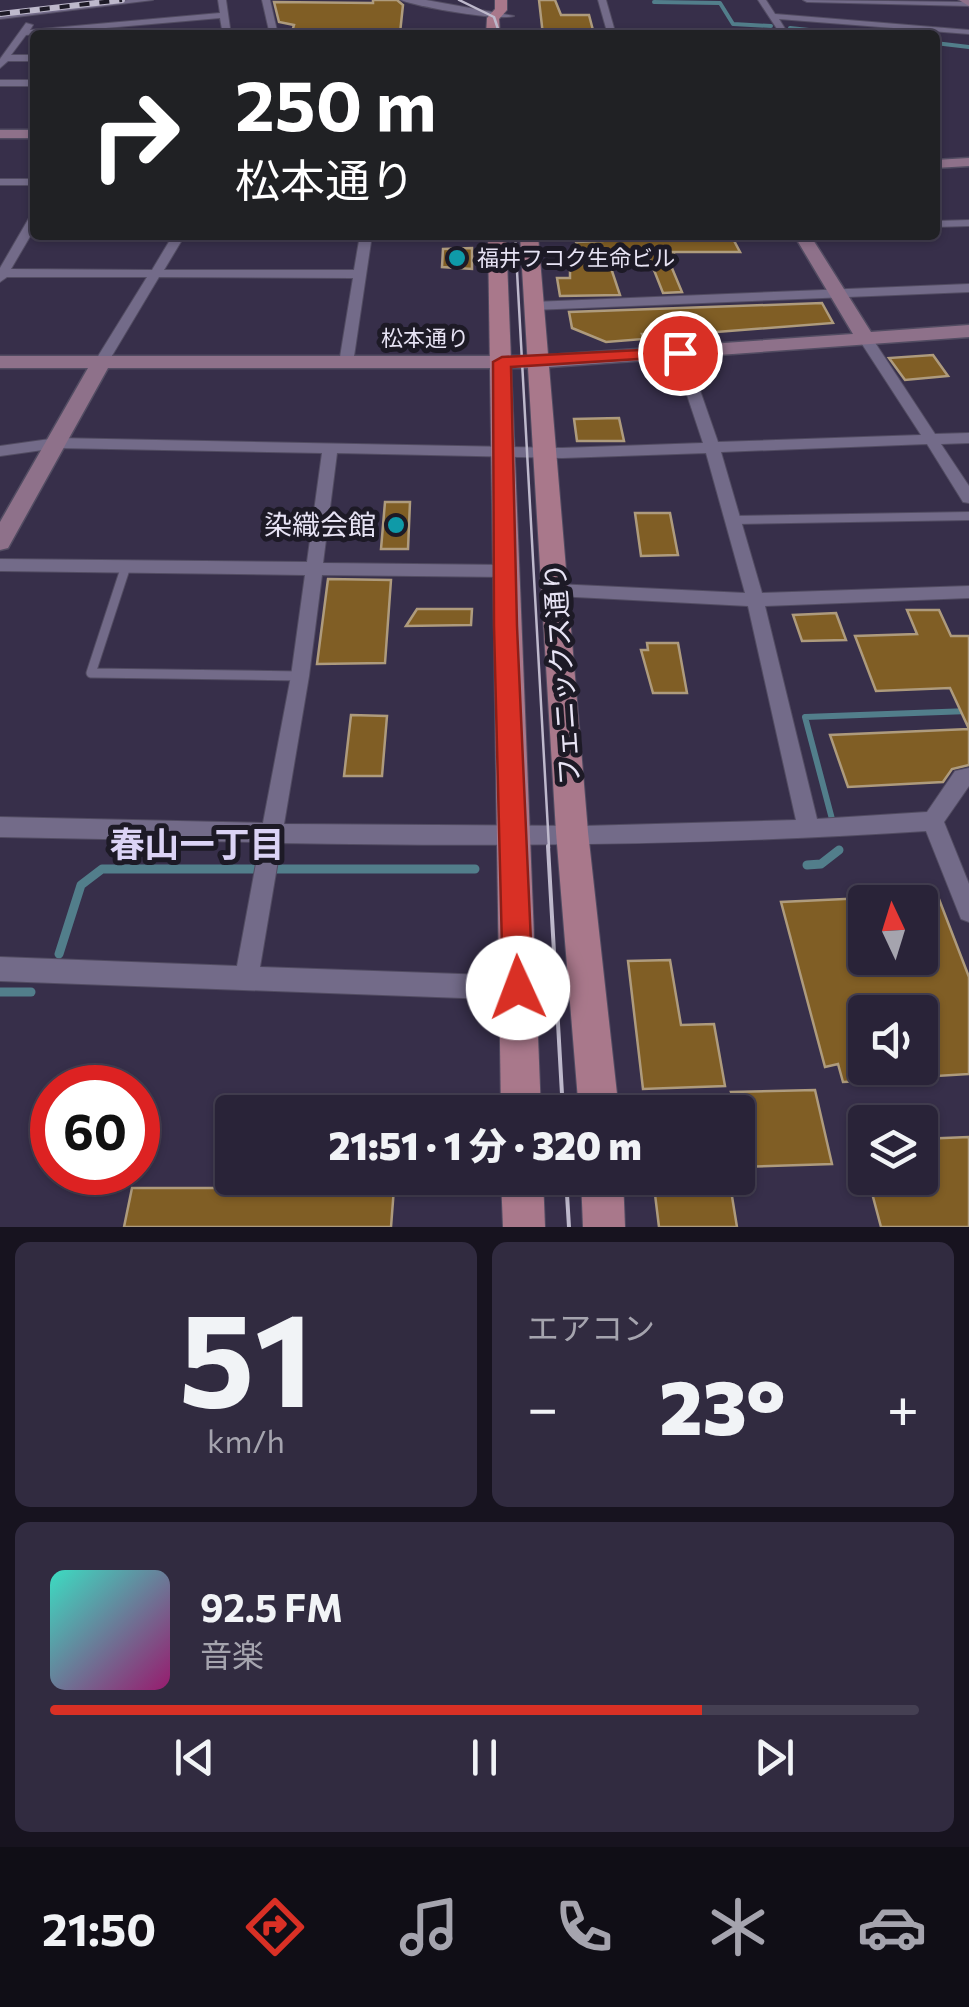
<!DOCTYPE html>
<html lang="ja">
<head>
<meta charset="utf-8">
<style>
	:root { --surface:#292338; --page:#312b40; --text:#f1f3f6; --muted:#a5a4ae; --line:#454053; --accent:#d93025 }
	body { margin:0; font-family:Commissioner,"Noto Sans JP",sans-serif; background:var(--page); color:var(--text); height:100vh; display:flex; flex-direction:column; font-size:38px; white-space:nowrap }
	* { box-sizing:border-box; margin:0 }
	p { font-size:32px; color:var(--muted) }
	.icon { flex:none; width:55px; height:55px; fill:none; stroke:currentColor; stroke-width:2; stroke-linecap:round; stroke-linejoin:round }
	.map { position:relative; height:1227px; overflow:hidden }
	.side { display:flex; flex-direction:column; gap:15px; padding:15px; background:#17131f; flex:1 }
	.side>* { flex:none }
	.hud { position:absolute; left:30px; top:30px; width:910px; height:210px; border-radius:10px; box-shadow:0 2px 8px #0004,0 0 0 2px var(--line); background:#202124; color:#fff; overflow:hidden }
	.needle { width:65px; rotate:356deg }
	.buttons { position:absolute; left:848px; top:885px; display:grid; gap:20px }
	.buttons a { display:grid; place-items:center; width:90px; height:90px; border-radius:10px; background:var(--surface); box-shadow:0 2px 8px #0004,0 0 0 2px var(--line); font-size:50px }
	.speed { position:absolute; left:30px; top:1065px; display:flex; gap:20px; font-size:50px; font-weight:700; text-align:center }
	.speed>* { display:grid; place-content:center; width:130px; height:130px; border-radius:50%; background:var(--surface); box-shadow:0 2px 8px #0004,0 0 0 2px var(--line); line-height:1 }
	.speed .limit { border:15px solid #d22; background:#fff; color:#111 }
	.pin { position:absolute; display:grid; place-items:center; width:85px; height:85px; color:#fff; margin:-42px; border:5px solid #fff; border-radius:50%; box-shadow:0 2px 10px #0007 }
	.me { position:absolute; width:110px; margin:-55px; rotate:358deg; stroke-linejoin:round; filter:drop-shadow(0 0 8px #0008) }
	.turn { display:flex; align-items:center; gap:35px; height:210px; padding:0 40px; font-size:45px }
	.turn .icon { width:130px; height:130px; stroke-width:2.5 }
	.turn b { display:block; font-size:70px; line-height:85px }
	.big { font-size:75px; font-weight:800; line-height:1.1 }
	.side .tile { flex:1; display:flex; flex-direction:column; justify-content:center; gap:15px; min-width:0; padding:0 35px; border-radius:15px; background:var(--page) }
	.side .dial { align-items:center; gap:0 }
	.dial b { font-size:130px; line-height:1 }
	.song { display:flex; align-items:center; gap:30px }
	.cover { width:120px; height:120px; border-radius:15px; background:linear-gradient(135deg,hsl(170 70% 55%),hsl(320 70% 35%)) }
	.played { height:10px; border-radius:5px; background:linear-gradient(90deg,var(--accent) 75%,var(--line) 75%) }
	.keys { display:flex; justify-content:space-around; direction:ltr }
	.heat { display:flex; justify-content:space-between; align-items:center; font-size:55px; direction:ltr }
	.side .tiles { flex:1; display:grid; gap:15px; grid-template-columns:1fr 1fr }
	.tile:last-child { grid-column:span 2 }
	.trip { position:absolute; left:215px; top:1095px; width:540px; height:100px; border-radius:10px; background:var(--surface); box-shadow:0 2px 8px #0004,0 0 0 2px var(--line); font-weight:800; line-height:100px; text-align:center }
	.dock { display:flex; height:160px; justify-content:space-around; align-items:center; background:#100e16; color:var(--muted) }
	.dock .icon { width:70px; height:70px }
	.dock .current { color:var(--accent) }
	.dock b { font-size:45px; color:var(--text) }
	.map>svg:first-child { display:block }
</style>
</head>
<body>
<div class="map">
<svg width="969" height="1227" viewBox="0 0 969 1227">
	<rect width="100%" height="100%" fill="#372f4a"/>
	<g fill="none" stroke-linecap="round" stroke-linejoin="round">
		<g stroke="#527e8b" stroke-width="4">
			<path d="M654,2l66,1 13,21 38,2"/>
			<path d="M790,28l66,7"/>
			<path d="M935,43l34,4"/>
		</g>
		<path stroke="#527e8b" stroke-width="6" d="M832,819l-27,-102 164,-6"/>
		<g stroke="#527e8b" stroke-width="9">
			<path d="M807,865l14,-1 18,-14"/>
			<path d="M59,954l22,-69 21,-16h373"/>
			<path d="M0,992h31"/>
		</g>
	</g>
	<g fill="#805e25" stroke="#ae9b7d" stroke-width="2.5">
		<path d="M373,0h24l6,5 -3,28 -109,2 3,-10 -15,-3 -5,-20 99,1z"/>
		<path d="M539,0h16l6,15h28l5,19 -51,1z"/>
		<path d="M620,235h111l9,17h-67l4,8 -8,1 13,31 -19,1 -13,-33 -42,-1 12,36 -60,1 -3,-18h13v-17l10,-1 -4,-18 27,-1z"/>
		<path d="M472,248v21l-30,-2 1,-18z"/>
		<path d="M822,303l11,20 -155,12 -36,-1 2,5 -38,3 -34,-14 -3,-16z"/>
		<path d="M933,355l15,21 -43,4 -16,-22z"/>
		<path d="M619,418l5,23h-47l-3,-22z"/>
		<path d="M385,502h25l-2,47h-27z"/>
		<path d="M635,513h35l8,42 -37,1z"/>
		<path d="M328,579l63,1 -6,83 -68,1z"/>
		<path d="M417,609h55l-1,16 -65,1z"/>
		<path d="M907,610h32l12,26h18v129l-17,4 -9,13 -95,5 -18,-52 139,-6 -19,-41 -74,3 -21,-55 62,-2z"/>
		<path d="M836,613l10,27 -44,1 -9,-26z"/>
		<path d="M647,643h31l9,50h-34l-12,-43h7z"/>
		<path d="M351,715l36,1 -5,60h-38z"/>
		<path d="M937,894l32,83v97l-49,3v-65h-55v69l-22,1 -5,-18 -13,3 -44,-165 84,-4v60h55v-63z"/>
		<path d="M670,960l11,65 33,-1 11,62 -82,3 -15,-128z"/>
		<path d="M815,1090l17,74 -94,3v-55l-7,-20z"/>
		<path d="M969,1137v90h-88l-13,-49h52v-39z"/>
		<path d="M653,1178h76l8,49h-78z"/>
		<path d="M132,1188h262l-3,39h-267z"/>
	</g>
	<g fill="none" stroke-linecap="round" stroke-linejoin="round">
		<defs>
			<path id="lane-far1" d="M734,520l235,-4"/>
			<path id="lane" d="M126,566l-35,107 209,3"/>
			<g id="street">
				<path d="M128,0h25l-153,19v-4z"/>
				<path d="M218,0h8l5,35h-8l-3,-17 -194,17 -15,20h24v6h-27l-8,7v-9l26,-36 7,2 -3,5 190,-17z"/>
				<path d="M262,0h8l8,35h-8z"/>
				<path d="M401,0h25l88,16c-17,5 -95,-9 -113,-16z"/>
				<path d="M598,0h8l10,35h-8z"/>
				<path d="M758,0h8l9,14 194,16v4l-190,-15 10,16h-8z"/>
				<path d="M803,0l166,2v4l-162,-4z"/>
				<rect x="0" y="80" width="35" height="6"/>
				<rect x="0" y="179" width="35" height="6"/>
				<path d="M35,215v13l-24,41 141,1 21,-35h12l-21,35h190l6,-35h12l-19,128 -7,4 -7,-4 14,-85 -194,-1 -52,87h-10l-2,-3 52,-84h-140l-7,5v-14l29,-50z"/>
				<path d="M969,220v6l-34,1v-6z"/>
				<path d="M525,235h73l-6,3 -63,2 -4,-1z"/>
				<path d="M969,284v8l-436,18 -6,-4 6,-4z"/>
				<path d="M867,337l5,1 63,96 34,-1v10l-28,1 28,42v17l-6,-1 -36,-58 -206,8 41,141 207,-7v12l-204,8 52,213 110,-7 28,-41 14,-3v18l-25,36 25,62v38l-8,-3 -35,-88c-214,14 -429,16 -645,12l-21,124 258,9 8,4 4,8 -4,8 -8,4 -518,-19v-24l237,9 23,-124 -260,-5v-20l263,6 28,-147 14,-101 -305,-4v-12l307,3 15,-109 -265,-5 -57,8v-10l57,-8 505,10 141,-5 -30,-90 7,-4 7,4 31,89 203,-7 -61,-94zM337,453l225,5 144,-5 39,140 -189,-9 -9,6 9,6 192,10 48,214 -213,6 -299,-2 25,-148 13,-101 185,2 8,-6 -8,-6 -184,-2z"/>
			</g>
			<g id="secondary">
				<path d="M959,0h10v6z"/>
				<rect x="0" y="130" width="35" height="8"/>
				<path d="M969,158v8l-34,2v-8z"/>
				<path d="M794,235h16l61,97 98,-7v12l-433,31h-428l-100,180 -8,2v-28l88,-154h-88v-12h536l317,-22z"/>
			</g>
			<g id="primary">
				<path d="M495,0h12v10l-8,9 1,16h-14l1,-17 8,-9z"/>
				<path d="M488,235h18l35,877h-40z"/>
				<path d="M520,235h18l50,597 31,280h-40l-23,-280z"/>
				<path d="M501,1178h42l2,49h-42z"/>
				<path d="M581,1178h42l2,49h-42z"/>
			</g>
		</defs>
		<use href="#lane-far1" stroke="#524c62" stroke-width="10"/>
		<use href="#lane" stroke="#524c62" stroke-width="11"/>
		<use href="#street" stroke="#524c62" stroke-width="2"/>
		<use href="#secondary" stroke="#524c62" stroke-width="3"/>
		<use href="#primary" stroke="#524c62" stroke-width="2"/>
		<use href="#lane-far1" stroke="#736b89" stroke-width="8"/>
		<use href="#lane" stroke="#736b89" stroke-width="9"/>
		<use href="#street" fill="#736b89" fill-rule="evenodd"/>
		<use href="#secondary" fill="#8e718a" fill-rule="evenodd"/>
		<use href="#primary" fill="#a9788b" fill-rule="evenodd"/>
		<g stroke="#beb9cc" stroke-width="2.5">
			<path d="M459,0l35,17 6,18"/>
			<path d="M515,235l34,613"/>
		</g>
		<g stroke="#beb9cc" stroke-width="4">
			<path d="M548,846l15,266"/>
			<path d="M566,1178l3,49"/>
		</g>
		<defs>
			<path id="rail" d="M0,14l122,-14"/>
		</defs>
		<use href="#rail" stroke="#beb9cc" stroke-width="6"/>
		<use href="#rail" stroke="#1d1a26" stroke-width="4" stroke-dasharray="10" stroke-linecap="butt"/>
	</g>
	<path fill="#d93025" stroke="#8d1f18" stroke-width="2.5" d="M680,348l6,1v7l-175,11 6,259 16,362 -4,11 -11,4 -11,-4 -4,-11 -9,-362 -1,-264 9,-5z"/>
	<g fill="#0f9aa8" stroke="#1d1a26" stroke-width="4">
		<circle cx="457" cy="258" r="10"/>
		<circle cx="396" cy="525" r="10"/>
	</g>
	<g text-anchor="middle" stroke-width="10" stroke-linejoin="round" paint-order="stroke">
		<g font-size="22" fill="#e7e3f4" stroke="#1d1a26" text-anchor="start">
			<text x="477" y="266">福井フコク生命ビル</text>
		</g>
		<g font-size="22" fill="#e7e3f4" stroke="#1d1a26">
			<text x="425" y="346">松本通り</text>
		</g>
		<g font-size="28" fill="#e7e3f4" stroke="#1d1a26" text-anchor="end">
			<text x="376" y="535">染織会館</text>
		</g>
		<g font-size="28" fill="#e7e3f4" stroke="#1d1a26">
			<text transform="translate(562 674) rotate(-94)" y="10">フェニックス通り</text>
		</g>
		<g font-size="35" font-weight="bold" fill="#dbd3f5" stroke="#1d1a26">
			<text x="197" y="857">春山一丁目</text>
		</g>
	</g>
</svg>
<div class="buttons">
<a><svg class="needle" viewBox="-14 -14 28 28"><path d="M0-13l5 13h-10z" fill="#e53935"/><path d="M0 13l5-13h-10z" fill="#a5a4ae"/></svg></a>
<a><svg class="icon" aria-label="sound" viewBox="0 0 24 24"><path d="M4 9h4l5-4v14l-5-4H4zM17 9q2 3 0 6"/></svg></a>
<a><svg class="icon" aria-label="layers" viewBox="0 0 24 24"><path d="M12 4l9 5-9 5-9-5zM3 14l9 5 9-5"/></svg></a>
</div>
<div class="speed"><div class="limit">60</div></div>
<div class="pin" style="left:680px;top:353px;background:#d93025"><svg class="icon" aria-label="arrive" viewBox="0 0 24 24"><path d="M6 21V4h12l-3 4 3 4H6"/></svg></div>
<svg class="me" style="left:518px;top:988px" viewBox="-20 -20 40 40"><circle r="19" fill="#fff"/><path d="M0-13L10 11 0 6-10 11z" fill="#d93025"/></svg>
<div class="trip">21:51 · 1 分 · 320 m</div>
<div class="hud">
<div class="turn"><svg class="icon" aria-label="right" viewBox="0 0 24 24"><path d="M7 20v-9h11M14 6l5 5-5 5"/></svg><div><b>250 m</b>松本通り</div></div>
</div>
</div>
<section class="side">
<div class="tiles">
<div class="tile dial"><b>51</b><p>km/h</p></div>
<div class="tile"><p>エアコン</p>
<div class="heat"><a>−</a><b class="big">23°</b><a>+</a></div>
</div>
<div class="tile">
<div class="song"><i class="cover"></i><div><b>92.5 FM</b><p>音楽</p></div></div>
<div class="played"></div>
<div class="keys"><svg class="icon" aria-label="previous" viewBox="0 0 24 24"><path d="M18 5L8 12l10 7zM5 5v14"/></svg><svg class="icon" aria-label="pause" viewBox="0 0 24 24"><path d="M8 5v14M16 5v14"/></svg><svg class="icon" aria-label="next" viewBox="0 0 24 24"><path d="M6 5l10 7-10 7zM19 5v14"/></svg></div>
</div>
</div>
</section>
<nav class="dock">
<b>21:50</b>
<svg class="icon current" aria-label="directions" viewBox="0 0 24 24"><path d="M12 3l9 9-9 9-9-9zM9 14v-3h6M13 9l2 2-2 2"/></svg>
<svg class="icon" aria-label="music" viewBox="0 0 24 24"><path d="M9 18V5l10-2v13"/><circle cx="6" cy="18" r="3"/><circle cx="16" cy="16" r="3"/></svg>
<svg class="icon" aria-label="phone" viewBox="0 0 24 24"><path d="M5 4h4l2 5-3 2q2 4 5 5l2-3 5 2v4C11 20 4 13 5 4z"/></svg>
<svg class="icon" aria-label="climate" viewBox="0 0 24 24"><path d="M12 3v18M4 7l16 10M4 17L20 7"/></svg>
<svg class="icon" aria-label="car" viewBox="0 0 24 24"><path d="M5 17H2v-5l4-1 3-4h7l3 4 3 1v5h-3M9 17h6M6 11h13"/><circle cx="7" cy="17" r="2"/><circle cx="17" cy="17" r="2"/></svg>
</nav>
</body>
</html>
